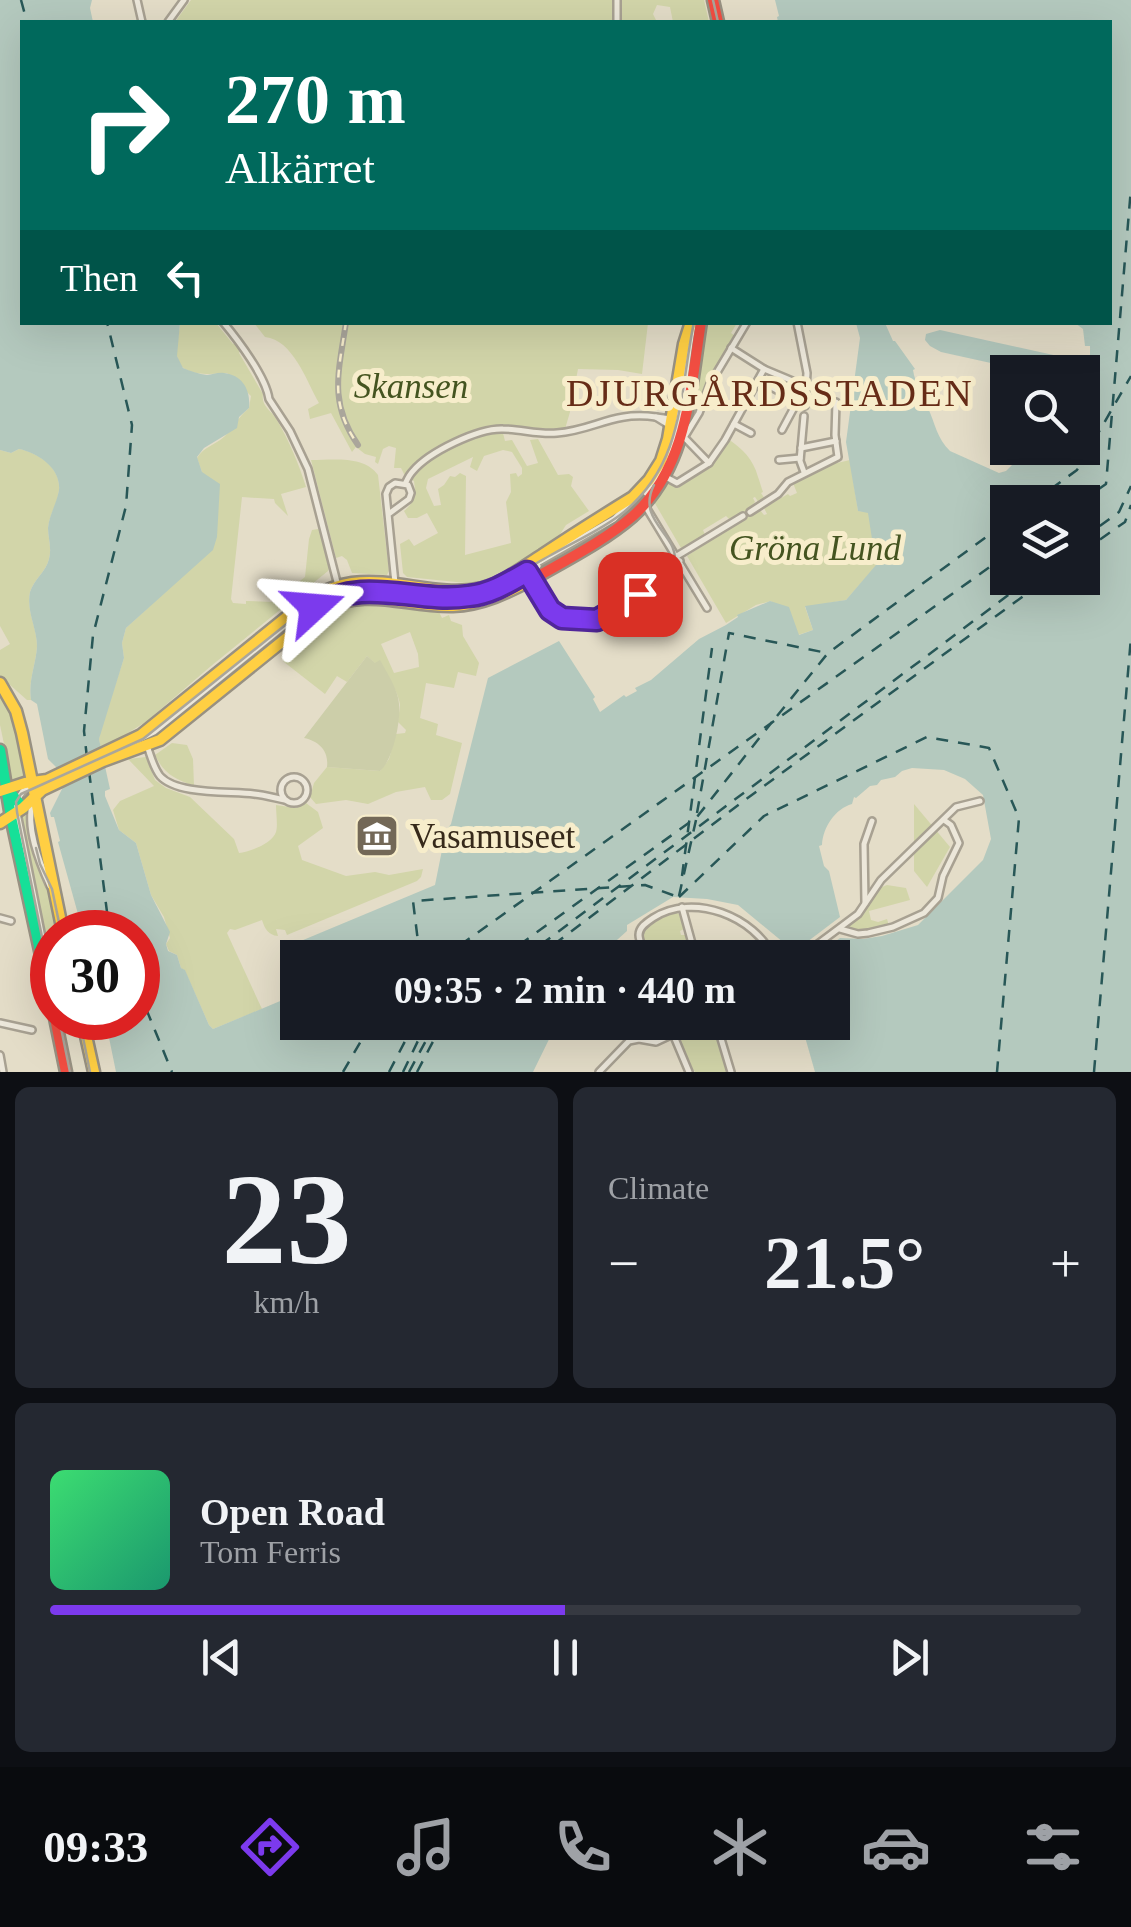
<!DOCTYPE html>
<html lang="en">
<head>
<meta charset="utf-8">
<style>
	:root { --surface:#171b24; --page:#242831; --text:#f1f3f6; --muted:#9ea1a6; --line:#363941; --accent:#7c3aed }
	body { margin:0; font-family:"Times New Roman",serif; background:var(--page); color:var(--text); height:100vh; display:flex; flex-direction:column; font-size:38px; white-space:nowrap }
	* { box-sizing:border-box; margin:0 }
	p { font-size:32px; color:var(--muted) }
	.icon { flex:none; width:55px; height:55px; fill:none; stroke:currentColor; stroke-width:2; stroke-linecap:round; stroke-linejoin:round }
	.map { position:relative; height:1072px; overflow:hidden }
	.panel { display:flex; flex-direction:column; gap:15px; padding:15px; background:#0d0f14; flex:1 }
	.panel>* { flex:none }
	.banner { position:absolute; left:20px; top:20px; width:1092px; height:305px; border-radius:0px; box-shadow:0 10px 40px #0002; background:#00695c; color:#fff; overflow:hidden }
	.fabs { position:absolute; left:990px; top:355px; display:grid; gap:20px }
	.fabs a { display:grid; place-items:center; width:110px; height:110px; border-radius:0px; background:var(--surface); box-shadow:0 10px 40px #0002; font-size:50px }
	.speed { position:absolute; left:30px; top:910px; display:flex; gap:20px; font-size:50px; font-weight:700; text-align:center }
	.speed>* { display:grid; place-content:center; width:130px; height:130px; border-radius:50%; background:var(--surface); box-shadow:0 10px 40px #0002; line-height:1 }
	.speed .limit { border:15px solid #d22; background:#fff; color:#111 }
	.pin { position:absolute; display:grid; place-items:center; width:85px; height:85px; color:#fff; margin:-42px; border-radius:20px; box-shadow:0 5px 15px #0006 }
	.me { position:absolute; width:110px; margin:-55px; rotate:71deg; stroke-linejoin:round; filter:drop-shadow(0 0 8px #0008) }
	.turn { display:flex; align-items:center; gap:35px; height:210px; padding:0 40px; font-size:45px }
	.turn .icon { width:130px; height:130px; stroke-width:2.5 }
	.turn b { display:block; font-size:70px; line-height:85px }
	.then { display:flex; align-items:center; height:95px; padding:0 40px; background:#0003; gap:20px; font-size:38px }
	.big { font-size:75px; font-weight:700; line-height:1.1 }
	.panel .widget { flex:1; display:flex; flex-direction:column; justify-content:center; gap:15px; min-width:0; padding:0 35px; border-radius:15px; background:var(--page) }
	.panel .dial { align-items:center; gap:0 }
	.dial b { font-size:130px; line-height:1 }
	.song { display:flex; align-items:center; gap:30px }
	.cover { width:120px; height:120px; border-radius:15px; background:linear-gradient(135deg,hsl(140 70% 55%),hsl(160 70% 35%)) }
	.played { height:10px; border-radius:5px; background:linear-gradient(90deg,var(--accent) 50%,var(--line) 50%) }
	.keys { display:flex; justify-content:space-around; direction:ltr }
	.heat { display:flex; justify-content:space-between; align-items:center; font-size:55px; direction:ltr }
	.panel .tiles { flex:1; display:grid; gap:15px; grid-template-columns:1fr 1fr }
	.widget:last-child { grid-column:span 2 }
	.trip { position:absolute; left:280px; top:940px; width:570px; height:100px; border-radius:0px; background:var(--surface); box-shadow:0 10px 40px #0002; font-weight:700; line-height:100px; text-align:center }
	.menu { display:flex; height:160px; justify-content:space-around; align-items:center; background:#090b0e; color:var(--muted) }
	.menu .icon { width:70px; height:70px }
	.menu .current { color:var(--accent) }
	.menu b { font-size:45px; color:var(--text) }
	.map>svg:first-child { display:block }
</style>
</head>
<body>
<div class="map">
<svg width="1131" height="1072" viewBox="0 0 1131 1072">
	<rect width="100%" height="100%" fill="#e4ddc8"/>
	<g fill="#d2d5a9" fill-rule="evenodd">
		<path d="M191,0h513l5,22h-36l-3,-15 -13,-2 -4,9 4,8h-482z"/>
		<path d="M180,323h36l17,21 2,-1 6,6 -2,4 24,41c-2,12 7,15 14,26 12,21 22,44 29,67l-25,7 7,22 -13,-13 -1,-4 -32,-2 -11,102 2,4 13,1v-3l27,1 32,-25 4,-38 3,-9 6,-1 3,2 8,37 -1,3 -117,95 -64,55 -46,29 -2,-11 2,-11 23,-70 -2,-15 4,-15 24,-22 52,-134 -5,-14c7,-12 19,-13 28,-22 9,-9 14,-20 24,-28l2,-12 -24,-23c-15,1 -48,5 -50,-17 -2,-11 3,-23 3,-33z"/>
		<path d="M254,323h394l-6,51 -24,-4 -40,-1 -6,31 -3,1 1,11 -5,17 -25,2 -27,-5h-19l9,7 2,8 7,-1 15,26 11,-3 -8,-23 8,-1 20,36 11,-1 4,3 -2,9 18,25 -23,14 -7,11 -48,31 -35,17 -69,-7 -4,-4 -3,-29 9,-5 5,7 24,-13 -11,-20 -10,5h-9l-4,-7c11,-9 12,-17 10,-30l-9,-5 -4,-8h-7l2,-20 -7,-2 -6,3 -5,15 -3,-2 1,-5 -11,-3 -9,-7 -4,5 -21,-39 -21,6 -2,-10 11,-6c-13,-23 -26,-63 -54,-66zM503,450l9,2 10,16v6l-4,3 -2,-4 -6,1 1,18 -5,10 5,41 -46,12 1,-79 -6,-3 -5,4 -5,-1 -6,9 -6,4 3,16 -7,1 -8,-18 2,-9 45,-22 -3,10 7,4 7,-15z"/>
		<path d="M708,323h29l-6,10 4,3 -34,62 -5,-1 -4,14 4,2 -3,7 -2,-3z"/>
		<path d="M728,439c15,10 25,20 30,38 2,5 3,10 5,15l-2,1 4,6 -6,4 -4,-6 -2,1 2,4 -6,7 2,5 9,-4 4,5 3,-1 -3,-6 24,-14 2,2 7,-3 -4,-10 43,-22 1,2 13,-3 8,51 12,1 7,53 -31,35 -41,7 8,23 -15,5 -27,-34 -15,4 -30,18 -39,-67 57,-37 -3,-5 -11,6 -4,-4 -23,14 2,5 -24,13 -28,-48 5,-3 -1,-2 9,-15 12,8 30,-20z"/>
		<path d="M19,449c19,4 42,18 40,41 -1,13 -10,25 -11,38 0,10 4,20 1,31 -3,13 -15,20 -19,33 -4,19 7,35 7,54 -1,19 -9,34 -6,54h-4l-27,-24v-26l10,-6 -10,-18v-176l11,3z"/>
		<path d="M311,460c22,0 53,-5 67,15l11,96 -2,4 -35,-2 -5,-13 -5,-4 -6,2z"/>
		<path d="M351,604l88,8 3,6 7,-3 2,6 11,4 1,11 16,27 -3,13 -18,-4 -4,16 -28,-5 -6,35 18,6 -2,11 26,8 -12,51 -8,6h-11l-6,-13 -29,5 -28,12 -22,-4 -30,4 -6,-7 4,-14 13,-16 53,4 9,-12 7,-25 9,-1 1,-3 -8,-8c0,-6 2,-12 2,-17 -2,-18 -20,-38 -33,-49l-20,26 -10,-6 -12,18 -41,-32 -2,-5c21,-21 41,-43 69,-53zM410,632l8,22 1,13 -25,6 -13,-29z"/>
		<path d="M0,689l13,19 13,70 -14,4 -12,-57z"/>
		<path d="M172,743l15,2 6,14 1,27c-19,-7 -30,-12 -39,-31z"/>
		<path d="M146,757l9,23 11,8 24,9 44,42 5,14c10,-1 33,-9 37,-21 2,-6 0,-19 0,-27l20,3 10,-5 12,9 5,16 -25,18 4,14 44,16 29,-4 14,3 34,-6 -2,8 -4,4 -130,54 -2,-5 -9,-1 2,7c-10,-1 -13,-7 -16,-16l-27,10 -5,-1 -3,4 35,76 -49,20 -4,-4 -24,-54 -4,-3 -4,-13 -8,-4 -3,-7 4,-6 -6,-21 -13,-22 -15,-52 -17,-13 -6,-20 7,-9 34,-15 -26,-27z"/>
		<path d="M914,804l36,43 -23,40 -13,-16z"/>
		<path d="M28,815l8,39 13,32 9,46h-6v46l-32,-161z"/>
		<path d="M887,885l19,3 4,12 -41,11 2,9 7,2 9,-3 2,7 -28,6 -13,-2 -1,-4 14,-12 16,-25z"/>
		<path d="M673,911l6,3 5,15 -4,2 1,4h4l7,22h-43c-11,-34 -6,-31 24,-46z"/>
		<path d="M673,1023h40l16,49h-34l-7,-8z"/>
	</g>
	<path fill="#cccea9" d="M367,656l8,7 5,-3c7,13 18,29 19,44 2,17 -6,56 -19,67l-53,-4c2,-16 -8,-26 -23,-29z"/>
	<g fill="#b4c9be" fill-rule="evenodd">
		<path d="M0,0h92l-2,8 3,14h-71v300l158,1 -3,33 6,12c7,3 16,6 24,7 5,0 11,-3 17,-2 19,2 27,18 25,35l-10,9 -2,11 -33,20 -7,9 5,15 18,12 -3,53 -4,13 -87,78 -4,15 2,15 -25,81 11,50 -5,2v5l14,34 17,13 15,52 19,37 -4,12 2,7 9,4 4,13 4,2 24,55 4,4 84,-35 1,28 259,1 -24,49h-417l-11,-54h33v-86h-55l-25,-90 2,-1 -6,-24h-3l-1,-4 13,-26 -4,-17 -11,-11 -11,-55 -6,-4c-3,-20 5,-35 6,-54 0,-18 -11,-35 -7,-54 4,-13 16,-20 19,-33 3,-11 -1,-21 -1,-31 1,-13 9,-25 11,-38 2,-22 -21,-37 -40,-41l-8,4 -11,-3z"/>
		<path d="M775,0h356v1072h-316l-14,-49 31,-1v-64l-24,-1 -7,-10 -6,5 -57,-47 -31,-6 -34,-2 -46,28v6l-29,26 -300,1 -1,25 -13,-35 151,-63 7,-35 -1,-3 -14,-2 2,-18 16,5 6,-8 37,-146 71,-37 36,56 -2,2 7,13 24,-17 2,2 11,-6 -2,-3 16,-8 48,-41 27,-14 12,-8 -1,-2 33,-14 19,6 10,28 14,-5 -8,-24 41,-6 30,-35 -8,-52 -10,-2 -12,-69 14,-104 -4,-15h29l8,18h2l20,28 -2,1c2,14 10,25 15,38 7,15 9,31 22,43l49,22 7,-2 23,-23h53v-60l3,-2 -2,-1 -1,-13h-51l-90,-20 -11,-6 -5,-6 1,-6 14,-4 150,33v-17h-5l-2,-17 -8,-6 35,-1v-300h-332l-1,-5 2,-1zM1008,502h74v76h-74zM912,768l32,2 21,9 18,16 8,44 -8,21 -65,65 -36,11 -19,3 -23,-1 -22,16 -11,-12 33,-25 -11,-46 -5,-5 -5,-20 3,-1c1,-18 13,-36 30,-41l2,-7 2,1 14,-12 7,-1 4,-5 14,-3 7,-6z"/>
	</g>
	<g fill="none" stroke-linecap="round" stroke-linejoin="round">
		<g stroke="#285757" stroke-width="2.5" stroke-dasharray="12 10" stroke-linecap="butt">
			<path d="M21,0l6,22"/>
			<path d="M1033,502l44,-32 54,-94"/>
			<path d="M1080,502l26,-18 25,-296"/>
			<path d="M1082,539l37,-27 12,-26"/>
			<path d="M1082,552l43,-30 6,-17"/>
			<path d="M777,716l51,-63 180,-132"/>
			<path d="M87,758l-3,-27 9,-96 33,-129 6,-81 -25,-103"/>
			<path d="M89,771l18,141 8,20"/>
			<path d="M697,813l32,-180 98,20"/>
			<path d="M682,876l30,-228"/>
			<path d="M679,896l17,-76"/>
			<path d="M679,897l85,-81 163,-79 62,11 30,70 -22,254"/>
			<path d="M420,958l-7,-57 232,-16 33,12"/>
			<path d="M442,958l566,-404"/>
			<path d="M501,958l196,-141 75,-95"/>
			<path d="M523,958l508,-380"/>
			<path d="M536,958l213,-161 299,-219"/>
			<path d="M138,989l34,83"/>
			<path d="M343,1072l29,-50"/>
			<path d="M389,1072l26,-50"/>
			<path d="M403,1072l24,-50"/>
			<path d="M409,1072l27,-50"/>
			<path d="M417,1072l21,-40 12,-10"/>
			<path d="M1094,1072l37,-435"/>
		</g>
		<defs>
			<g id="street">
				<path d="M137,0l5,22"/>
				<path d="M617,0v22"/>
				<path d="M168,22l16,-22"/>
				<path d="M223,322c15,18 43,55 46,77l21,32 18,38 30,117"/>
				<path d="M731,348l33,21 43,18"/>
				<path d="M759,380l46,26 2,-33 -10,-51"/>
				<path d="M734,424l17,9"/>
				<path d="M669,425l-13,-8 15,2"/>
				<path d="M782,430l15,-28"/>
				<path d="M682,435l27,28 16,-23 39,-71"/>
				<path d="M685,436l14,-23 11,-29 37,-62"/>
				<path d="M801,448l35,-7"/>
				<path d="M779,460l21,-2"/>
				<path d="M804,472l-4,-11 4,-45"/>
				<path d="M657,474c28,-43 26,-99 36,-148"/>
				<path d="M664,476l13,7 32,-20"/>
				<path d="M405,484c2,-4 4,-9 8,-13 16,-19 65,-43 90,-42 18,0 36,6 54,4 38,-3 55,-22 99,-16"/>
				<path d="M646,493l20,-27"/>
				<path d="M644,504l63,104"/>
				<path d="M750,512l28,-18 10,-12 50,-25 -3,-22 1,-33"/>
				<path d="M390,513l19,-14 2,-6 -3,-8 -13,-2 -6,4 -3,7 9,89"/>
				<path d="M677,556l66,-40"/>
				<path d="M534,565l80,-46 33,-32"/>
				<path d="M532,580c17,26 13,36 47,39 10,1 16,1 25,-2l59,-38 17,-18"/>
				<path d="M406,594c59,8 82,1 132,-28"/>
				<path d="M147,746c4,10 6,21 13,30 17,19 69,15 94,18 10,1 21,4 31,6"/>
				<path d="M105,756l49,-24 150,-122c34,-24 66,-24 106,-19"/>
				<circle cx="294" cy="790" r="13"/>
				<path d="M14,798l38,189"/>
				<path d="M17,800l6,-9 22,-8"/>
				<path d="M33,800c-8,27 6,61 17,86"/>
				<path d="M865,903l-1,-59 8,-23"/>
				<path d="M682,907l14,51"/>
				<path d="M0,918l11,3"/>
				<path d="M840,929l18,5 10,-1 25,-6 31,-14 14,-15 5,-22 16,-33 -8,-18 -7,-5"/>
				<path d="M646,958c-2,-7 -7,-17 -7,-23 0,-8 8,-13 14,-17 40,-26 102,-2 121,40"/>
				<path d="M799,958l59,-44 23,-34 75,-73 24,-6"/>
				<path d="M668,1022l21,50"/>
				<path d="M716,1022l15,50"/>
				<path d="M0,1023l32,7"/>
				<path d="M0,1055l3,17"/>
				<path d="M599,1072l30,-31 10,-2 17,3 15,-7"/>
			</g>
			<g id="fast">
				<path d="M0,750l11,67 41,189"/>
				<path d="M7,788l16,20"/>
			</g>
			<g id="slow">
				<path d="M0,683l16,28 6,22 41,199"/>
				<path d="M0,791l25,-8 22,-3 94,-45 168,-136c14,-7 27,-14 43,-16 44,-6 85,15 130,5 22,-6 41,-21 60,-33 30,-20 60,-39 91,-58l16,-17 12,-19 7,-22 16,-95 7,-22"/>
				<path d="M0,823l23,-15 19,-18 61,-29 57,-21 160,-129c48,-25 83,-4 133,-5 29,-1 56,-14 82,-28"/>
				<path d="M82,1018l12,54"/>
			</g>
			<g id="jam">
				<path d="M713,0l5,22"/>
				<path d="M535,578c33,-19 69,-37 98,-62 55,-50 57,-126 68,-194"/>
				<path d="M55,1018l11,54"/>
			</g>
		</defs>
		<use href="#street" stroke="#a8a192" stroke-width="10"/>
		<use href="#fast" stroke="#989182" stroke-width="15"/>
		<use href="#slow" stroke="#989182" stroke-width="15"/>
		<use href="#jam" stroke="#989182" stroke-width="15"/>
		<use href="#street" stroke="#ece7da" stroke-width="5"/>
		<use href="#fast" stroke="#16e098" stroke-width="10"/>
		<use href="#slow" stroke="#ffcf43" stroke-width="10"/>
		<use href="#jam" stroke="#f24e42" stroke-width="10"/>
		<g stroke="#aaa69b" stroke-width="2.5">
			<path d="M713,0l5,22"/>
			<path d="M534,565c-3,6 -6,9 -5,16 1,13 15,37 27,42 11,4 24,3 34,1 19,-9 78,-41 84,-60 8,-28 -39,-42 -20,-79"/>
			<path d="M36,848l4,16 12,25 9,43"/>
			<path d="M52,987l-35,-175 -1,-10 5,-8 122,-55 161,-129c50,-36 86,-16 141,-15 42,1 71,-21 106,-40 24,-14 51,-25 73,-43 61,-51 55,-118 70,-190"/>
			<path d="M59,1018l11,54"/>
			<path d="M79,1018l11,54"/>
		</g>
		<defs>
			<path id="rail" d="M346,322c-7,49 -18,80 12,123"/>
		</defs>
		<use href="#rail" stroke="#aaa69b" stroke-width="6"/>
		<use href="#rail" stroke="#f7edcb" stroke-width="2.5" stroke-dasharray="8" stroke-linecap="butt"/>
	</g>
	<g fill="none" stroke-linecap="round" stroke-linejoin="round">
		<defs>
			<path id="route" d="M314,607c52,-32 99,-3 155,-11 21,-2 39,-13 58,-24l23,38 12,8 35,2 43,-26"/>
		</defs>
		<use href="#route" stroke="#51269a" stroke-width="25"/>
		<use href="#route" stroke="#7c3aed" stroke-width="18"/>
	</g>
	<defs>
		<symbol id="museum-square" viewBox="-11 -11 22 22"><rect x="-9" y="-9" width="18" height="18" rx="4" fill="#736857" stroke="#f7edcb"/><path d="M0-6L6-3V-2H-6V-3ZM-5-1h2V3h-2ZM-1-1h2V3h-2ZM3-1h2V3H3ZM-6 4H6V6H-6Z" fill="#fff"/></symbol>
	</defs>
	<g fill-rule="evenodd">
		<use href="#museum-square" x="352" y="811" width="50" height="50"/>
	</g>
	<g text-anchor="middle" stroke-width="10" stroke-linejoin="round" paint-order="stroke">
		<g font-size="35" font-style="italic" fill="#445420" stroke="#f7edcb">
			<text x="411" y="398">Skansen</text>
			<text x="815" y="560">Gröna Lund</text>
		</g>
		<g font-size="35" fill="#36291a" stroke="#f7edcb" text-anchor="start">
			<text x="410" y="848">Vasamuseet</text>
		</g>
		<g font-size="38" letter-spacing="2.5" fill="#662c17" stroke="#f7edcb">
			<text x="770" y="406">DJURGÅRDSSTADEN</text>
		</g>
	</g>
</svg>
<div class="fabs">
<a><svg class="icon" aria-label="search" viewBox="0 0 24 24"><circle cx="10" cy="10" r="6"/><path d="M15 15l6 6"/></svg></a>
<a><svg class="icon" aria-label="layers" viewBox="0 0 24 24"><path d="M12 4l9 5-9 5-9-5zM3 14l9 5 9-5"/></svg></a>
</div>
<div class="speed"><div class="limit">30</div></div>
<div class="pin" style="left:640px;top:594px;background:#d93025"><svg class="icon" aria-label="arrive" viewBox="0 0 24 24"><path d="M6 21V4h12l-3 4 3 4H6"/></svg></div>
<svg class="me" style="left:314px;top:607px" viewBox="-20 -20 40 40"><path d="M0-17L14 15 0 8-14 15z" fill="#7c3aed" stroke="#fff" stroke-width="4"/></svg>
<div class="trip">09:35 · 2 min · 440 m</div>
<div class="banner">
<div class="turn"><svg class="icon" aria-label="right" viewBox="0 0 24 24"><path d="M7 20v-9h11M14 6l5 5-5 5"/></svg><div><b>270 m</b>Alkärret</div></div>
<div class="then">Then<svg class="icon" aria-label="left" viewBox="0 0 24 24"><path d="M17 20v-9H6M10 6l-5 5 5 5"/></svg></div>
</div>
</div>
<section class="panel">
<div class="tiles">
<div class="widget dial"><b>23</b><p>km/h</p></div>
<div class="widget"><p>Climate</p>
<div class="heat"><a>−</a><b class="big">21.5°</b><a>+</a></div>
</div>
<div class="widget">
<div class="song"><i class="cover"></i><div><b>Open Road</b><p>Tom Ferris</p></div></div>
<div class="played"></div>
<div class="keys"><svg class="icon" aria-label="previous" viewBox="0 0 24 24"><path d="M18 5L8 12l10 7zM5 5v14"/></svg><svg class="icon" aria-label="pause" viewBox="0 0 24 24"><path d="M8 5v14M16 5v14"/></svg><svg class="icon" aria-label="next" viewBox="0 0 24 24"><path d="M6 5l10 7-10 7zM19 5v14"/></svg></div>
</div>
</div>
</section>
<nav class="menu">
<b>09:33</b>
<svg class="icon current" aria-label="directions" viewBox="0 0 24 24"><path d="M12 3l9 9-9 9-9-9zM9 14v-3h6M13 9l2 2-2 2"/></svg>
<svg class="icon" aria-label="music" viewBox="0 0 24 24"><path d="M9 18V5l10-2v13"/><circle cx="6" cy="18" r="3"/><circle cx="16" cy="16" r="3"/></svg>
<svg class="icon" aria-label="phone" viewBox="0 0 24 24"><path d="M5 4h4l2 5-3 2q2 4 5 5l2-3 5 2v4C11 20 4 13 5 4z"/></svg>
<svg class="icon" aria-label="climate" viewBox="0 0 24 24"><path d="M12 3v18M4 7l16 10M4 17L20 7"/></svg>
<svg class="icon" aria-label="car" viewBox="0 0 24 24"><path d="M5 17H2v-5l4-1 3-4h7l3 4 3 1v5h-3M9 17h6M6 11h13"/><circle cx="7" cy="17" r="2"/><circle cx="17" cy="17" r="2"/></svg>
<svg class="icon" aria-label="filters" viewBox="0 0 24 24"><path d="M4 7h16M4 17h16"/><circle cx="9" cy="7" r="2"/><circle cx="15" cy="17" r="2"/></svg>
</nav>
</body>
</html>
